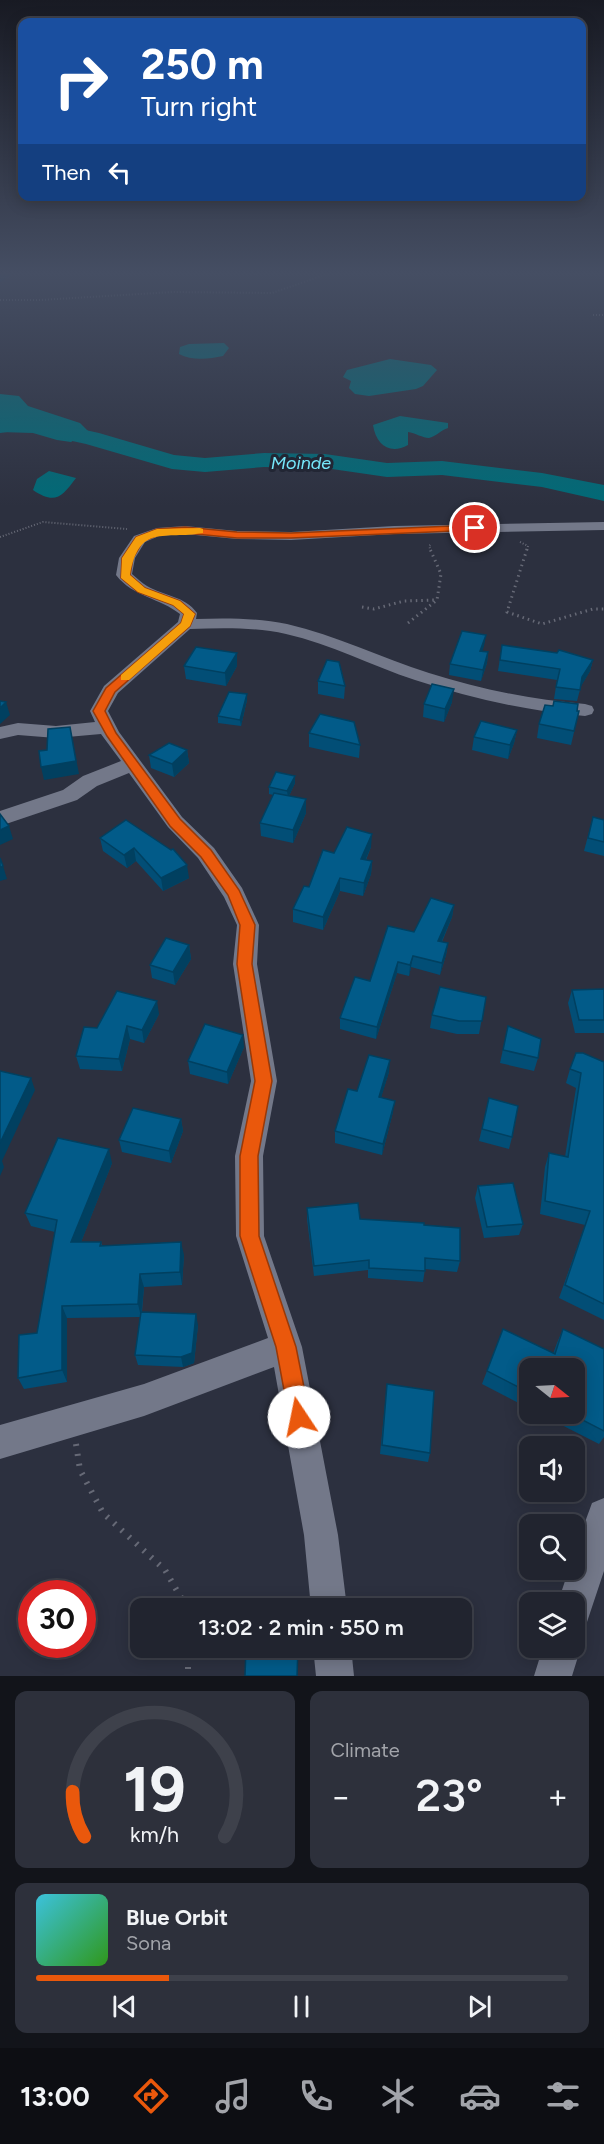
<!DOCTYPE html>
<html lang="en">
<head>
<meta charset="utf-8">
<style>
	:root { --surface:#21242f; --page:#2d303b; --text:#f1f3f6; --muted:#a2a4aa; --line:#3e414b; --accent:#ea580c }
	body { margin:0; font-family:Figtree,sans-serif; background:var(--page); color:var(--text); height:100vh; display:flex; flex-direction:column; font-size:22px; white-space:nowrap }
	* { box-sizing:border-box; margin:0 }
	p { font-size:20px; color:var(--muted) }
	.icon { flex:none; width:33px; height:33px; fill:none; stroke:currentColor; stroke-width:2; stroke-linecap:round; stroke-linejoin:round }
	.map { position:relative; height:1676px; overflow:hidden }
	.side { display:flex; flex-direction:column; gap:15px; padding:15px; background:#12141a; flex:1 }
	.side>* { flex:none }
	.banner { position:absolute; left:18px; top:18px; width:568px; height:183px; border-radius:12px; box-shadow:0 3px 15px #0003,0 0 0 2px var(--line); background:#1a4fa0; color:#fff; overflow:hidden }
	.needle { width:39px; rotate:108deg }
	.controls { position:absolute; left:519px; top:1358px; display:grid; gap:12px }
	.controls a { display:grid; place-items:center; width:66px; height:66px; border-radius:12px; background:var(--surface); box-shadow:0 3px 15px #0003,0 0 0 2px var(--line); font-size:30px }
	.speed { position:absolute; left:18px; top:1580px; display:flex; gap:12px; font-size:30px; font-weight:700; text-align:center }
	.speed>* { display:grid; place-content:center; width:78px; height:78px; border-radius:50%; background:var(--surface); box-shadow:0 3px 15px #0003,0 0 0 2px var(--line); line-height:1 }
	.speed .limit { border:9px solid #d22; background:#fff; color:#111 }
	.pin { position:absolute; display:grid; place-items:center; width:51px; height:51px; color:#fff; margin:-26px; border:3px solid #fff; border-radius:50%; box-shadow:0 2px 6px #0007 }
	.me { position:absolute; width:66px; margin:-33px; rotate:349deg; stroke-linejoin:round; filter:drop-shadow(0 0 4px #0008) }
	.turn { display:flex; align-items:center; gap:21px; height:126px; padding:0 24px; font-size:27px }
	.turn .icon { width:78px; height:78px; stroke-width:2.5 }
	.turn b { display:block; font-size:42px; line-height:51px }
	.then { display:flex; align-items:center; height:57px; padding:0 24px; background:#0003; gap:12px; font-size:22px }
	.big { font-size:45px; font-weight:600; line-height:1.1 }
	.side .widget { flex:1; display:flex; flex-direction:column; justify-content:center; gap:9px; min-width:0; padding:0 21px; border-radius:12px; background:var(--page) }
	.side .dial { align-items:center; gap:0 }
	.dial svg { height:156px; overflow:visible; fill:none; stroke:var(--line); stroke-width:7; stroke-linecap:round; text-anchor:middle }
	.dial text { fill:var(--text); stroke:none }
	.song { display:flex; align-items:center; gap:18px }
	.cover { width:72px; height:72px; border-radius:9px; background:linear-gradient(135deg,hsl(190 70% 55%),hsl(110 70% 35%)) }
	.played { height:6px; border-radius:3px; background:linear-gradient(90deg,var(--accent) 25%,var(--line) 25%) }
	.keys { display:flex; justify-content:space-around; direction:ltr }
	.heat { display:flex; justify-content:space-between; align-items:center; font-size:33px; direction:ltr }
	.side .tiles { flex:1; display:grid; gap:15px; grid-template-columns:1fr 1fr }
	.widget:last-child { grid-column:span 2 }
	.trip { position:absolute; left:130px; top:1598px; width:342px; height:60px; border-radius:12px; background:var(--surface); box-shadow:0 3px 15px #0003,0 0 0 2px var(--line); font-weight:600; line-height:60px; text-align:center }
	.menu { display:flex; height:96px; justify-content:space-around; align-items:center; background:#0d0e13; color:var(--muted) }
	.menu .icon { width:42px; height:42px }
	.menu .on { color:var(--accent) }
	.menu b { font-size:27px; color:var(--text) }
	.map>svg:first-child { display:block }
</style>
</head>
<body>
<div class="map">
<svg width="604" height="1676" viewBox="0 0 604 1676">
	<rect width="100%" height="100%" fill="#2c303f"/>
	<g fill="#006a77">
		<path d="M224,343l5,5 -6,8c-14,3 -31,5 -44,-2l1,-7 9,-3z"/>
		<path d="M390,359l41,6 6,5 -14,16 -7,3 -47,7 -14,-2 -6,-6 2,-7 -8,-4 4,-7z"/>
		<path d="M0,394l19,2 9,10 52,17 8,8 -17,11 -14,-2 -24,-7 -33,-1z"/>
		<path d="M400,416l48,7v5c-7,2 -13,9 -19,10 -6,0 -14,-5 -21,-6v13c-18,10 -32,0 -35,-20z"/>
		<path d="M49,471l27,7c-14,19 -21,27 -43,12l4,-11z"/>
	</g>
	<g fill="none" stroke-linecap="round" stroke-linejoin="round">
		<path fill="#006a77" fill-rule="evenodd" d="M22,416l77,17 75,22 31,3 59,-5 61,1 62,9 55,-2 100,12 62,12v16l-62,-14 -100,-12 -55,2 -62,-9 -61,-1 -59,5 -33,-3 -86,-25 -64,-14 -22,3v-14z"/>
		<g stroke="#666976" stroke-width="2" stroke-dasharray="1 2" stroke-linecap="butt">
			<path d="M0,300h40l133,-8 99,1 61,-21"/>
			<path d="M593,315h11"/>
			<path d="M0,537l43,-15 84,7"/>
			<path d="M520,542l8,4 -1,5"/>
			<path d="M431,551l-2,-5 3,-2"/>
		</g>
		<g stroke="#666976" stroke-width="3" stroke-dasharray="1.5 4" stroke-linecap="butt">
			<path d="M527,549l-20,63 35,12 51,-15h11"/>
			<path d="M362,607l12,2 30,-8 32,-1"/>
			<path d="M408,623l29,-23 4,-26 -11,-25"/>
		</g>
		<g stroke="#666976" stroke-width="6" stroke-dasharray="2 8" stroke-linecap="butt">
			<path d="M76,1444l4,26 23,43 62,57 22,38"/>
			<path d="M188,1647v29"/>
		</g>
		<g fill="#737889" fill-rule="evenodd">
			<path d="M604,522v8l-210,4 -103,6 -54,-1 -52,-5 -26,2 -14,6 -10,16 -3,16c5,4 10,9 15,12 17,10 38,10 50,27l-1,6c30,-1 61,-1 91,5 49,11 94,34 142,49 51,16 103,27 156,31l7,2 2,4 -2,4 -7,2c-58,-5 -115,-18 -170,-36 -43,-14 -84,-36 -129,-46 -31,-7 -64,-6 -96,-5l-72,64 -10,18 11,21 63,85 32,31 28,40 17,37 -2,39 20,117 -14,75 1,80 38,111 36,188 9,73h-36l-7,-73 -30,-168 -130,49 -144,43v-34l144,-41 124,-46 -32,-102 -1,-80 16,-75 -18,-117 4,-39 -13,-28 -26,-39 -30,-31 -39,-54 -32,13 -20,14 -77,26v-15l63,-21 20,-14 38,-15 -20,-27 -45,4 -38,-3 -18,4v-12l18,-4 38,3 39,-4 -5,-11 14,-25 74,-64 2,-8c-20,-16 -47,-17 -64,-39l3,-17 15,-22 23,-8 28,-2 52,5 54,1 103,-6z"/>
			<path d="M604,1498v73l-17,51 -13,5v-25h-16l11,-33h5v-17l18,-49z"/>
			<path d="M574,1634l7,13 -9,29h-38l9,-29h31z"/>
			<path d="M313,1647h38l3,29h-38z"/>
		</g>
	</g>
	<g fill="#024e76">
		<path d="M486,635l-4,16 6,1 -1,11 -6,18 -32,-6 1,-11z"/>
		<path d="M502,645l91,15 -3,11 -9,15 -4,15 -23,-2 3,-19 -59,-9z"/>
		<path d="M184,666h53l-11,20 -40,-7z"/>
		<path d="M318,681l27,5 -1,13 -26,-5z"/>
		<path d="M247,694v6l-6,26 -23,-3v-7z"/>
		<path d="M452,702l-8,20 -21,-5 1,-13z"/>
		<path d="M579,711l-8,34 -34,-7 2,-14z"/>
		<path d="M517,730l-3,13 -6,16 -36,-9 2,-13z"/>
		<path d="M309,733l51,12 -1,13 -50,-11z"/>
		<path d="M187,750l2,13 -15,14 -23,-9 -2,-13z"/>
		<path d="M295,776v7l-6,13 17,3v14l-13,30 -32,-7 -1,-13 13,-28 -4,-1v-7z"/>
		<path d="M593,817l11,3v36l-20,-5z"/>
		<path d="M126,820l63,58 -26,13 -27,-30 -9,7 -24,-17 -3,-13z"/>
		<path d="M371,847l-5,13 6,1 -1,13 -8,22 -23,-5 -17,39 -30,-8v-13l41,-56z"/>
		<path d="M454,905l-2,12 -10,25 6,1 -2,12 -6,20 -29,-8 -2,9 -12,-3 -21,66 -36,-10v-11l30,-37 44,-49z"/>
		<path d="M189,945l2,14 -16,26 -23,-7 -2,-13z"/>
		<path d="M604,989v44h-29l-7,-30 4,-13z"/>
		<path d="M486,997l-7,37h-22l-27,-6 2,-13z"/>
		<path d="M159,1014l-15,29 -14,-4 -8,32 -42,-2 -4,-13 21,-28z"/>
		<path d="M508,1026l30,32 -4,13 -34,-8z"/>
		<path d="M244,1047l-16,37 -38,-10 -2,-13z"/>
		<path d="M604,1062v258l-45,-22 26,-73 -45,-11 5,-47 4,-14 16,4 11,-69 -10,-5 4,-14z"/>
		<path d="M389,1072l-8,25 12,15 -11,43 -47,-12v-12l22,-40z"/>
		<path d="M489,1098l23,39 -3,12 -30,-8z"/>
		<path d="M181,1119l2,12 -12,32 -49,-11 -3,-12z"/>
		<path d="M112,1163l-31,79h20l1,3 82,10 -2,30 -38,2 -2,25 56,13 -4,38 -11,4 -45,-2 -3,-10 5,-38 -73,1v64l-43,7 -6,-11 19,-45 18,-101 -24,-6 -6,-13z"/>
		<path d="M478,1186l45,38 -4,11 -35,3 -9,-40z"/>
		<path d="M307,1208l53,11 64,6 36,36 -3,11 -32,-3 -2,13 -55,-4v-8l-54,6 -7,-57z"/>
		<path d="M503,1329l50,25 4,-11 6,-14 41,20v88l-5,7 -61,-31h36l-44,-45v41l-48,-25z"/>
		<path d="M387,1384l43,69 -2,9 -48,-8z"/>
	</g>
	<g fill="#014060">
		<path d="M7,272h10l-17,10v-6z"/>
		<path d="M486,635l-2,11 -5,16 1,-11z"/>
		<path d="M488,652l-1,11 -6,18 2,-11z"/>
		<path d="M237,653v13l-11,20 -1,-13z"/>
		<path d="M593,660l-3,11 -10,17 2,-11z"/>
		<path d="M454,689l-2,13 -8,20 1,-13z"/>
		<path d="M247,694v6l-6,26 -1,-6z"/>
		<path d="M6,702l4,13 -10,9v-16z"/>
		<path d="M70,727l9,47 -35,6 -3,-13z"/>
		<path d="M517,730l-3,13 -6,16 2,-14z"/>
		<path d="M187,750l2,13 -15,14 -2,-13z"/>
		<path d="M295,776v7l-7,15 -1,-7z"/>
		<path d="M306,799v14l-13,30v-13z"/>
		<path d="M9,826l4,13 -13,6v-15z"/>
		<path d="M372,834l-1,13 -11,25 1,-13z"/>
		<path d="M134,848l2,13 -9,7 -3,-13z"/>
		<path d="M372,861l-1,13 -8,22 1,-13z"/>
		<path d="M187,865l2,13 -26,13 -2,-13z"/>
		<path d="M3,866l4,13 -7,2v-14z"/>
		<path d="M340,878v13l-17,39v-13z"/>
		<path d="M454,905l-2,12 -15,35 1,-11z"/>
		<path d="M448,943l-2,12 -6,20 2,-12z"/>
		<path d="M189,945l2,14 -16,26 -2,-13z"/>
		<path d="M413,956l-2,11 -2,9 1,-11z"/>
		<path d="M398,962l-1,11 -21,66 1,-12z"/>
		<path d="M157,1001l2,13 -15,29 -2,-13z"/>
		<path d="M127,1026l3,13 -8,32 -3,-12z"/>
		<path d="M243,1035l1,12 -16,37 -1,-12z"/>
		<path d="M390,1060l-1,12 -11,36 1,-11z"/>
		<path d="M31,1078l4,12 -33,71 2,6 -4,9v-33z"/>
		<path d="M395,1101l-2,11 -11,43 1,-11z"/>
		<path d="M181,1119l2,12 -12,32 -2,-12z"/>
		<path d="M109,1149l3,14 -36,92 -5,-13z"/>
		<path d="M181,1242l3,13 -2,30 -2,-13z"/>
		<path d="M140,1274l4,13 -3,30 -3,-13z"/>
		<path d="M62,1306l5,12v64l-5,-12z"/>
		<path d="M196,1314l2,11 -4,38 -11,4 -2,-10z"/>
	</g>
	<g fill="#025b89" stroke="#014060" stroke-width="1.5">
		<path d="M0,272h7l-7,4z"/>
		<path d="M462,631l24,4 -6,16 8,1 -5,18 -33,-6z"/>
		<path d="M502,645l55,8 2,-3 34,10 -11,17 -2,13 -24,-3 4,-18 -60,-9z"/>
		<path d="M196,647l41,6 -12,20 -41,-7z"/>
		<path d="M327,660l12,2 6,24 -27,-5z"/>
		<path d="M432,684l22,5 -9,20 -21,-5z"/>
		<path d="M229,692l18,2 -7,26 -22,-4z"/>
		<path d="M0,701l6,1 -6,6z"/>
		<path d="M554,701l24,3 -1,7h2l-5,20 -35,-7 6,-19 8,1z"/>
		<path d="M320,714l34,8 6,23 -51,-12z"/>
		<path d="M481,721l36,9 -7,15 -36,-8z"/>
		<path d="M70,727l6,34 -35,6 -2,-16 8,-1 1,-21z"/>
		<path d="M169,743l18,7 -15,14 -23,-9z"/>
		<path d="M276,772l19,4 -8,15 -18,-4z"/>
		<path d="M274,793l32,6 -13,31 -33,-7z"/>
		<path d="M0,814l9,12 -9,4z"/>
		<path d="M593,817l11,3v22l-16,-4z"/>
		<path d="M126,820l45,30 2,-1 14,16 -26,13 -27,-30 -10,7 -24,-17z"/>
		<path d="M347,827l25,7 -11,25 11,2 -8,22 -24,-5 -17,39 -30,-8 11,-23 5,1 14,-37 11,3z"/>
		<path d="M0,858l3,8 -3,1z"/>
		<path d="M431,898l23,7 -16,36 10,2 -6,20 -29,-7 -3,9 -12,-3 -21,65 -37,-9 15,-41 15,4 18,-55 26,6z"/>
		<path d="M166,938l23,7 -16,27 -23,-7z"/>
		<path d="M440,987l46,10 -4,24h-23l-27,-6z"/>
		<path d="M604,989v31h-25l-7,-30z"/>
		<path d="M117,991l40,10 -15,29 -15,-4 -8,33 -43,-3 8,-29 13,1z"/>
		<path d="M205,1024l38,11 -16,37 -39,-11z"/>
		<path d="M508,1026l33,13 -3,19 -35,-8z"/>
		<path d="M576,1053h7l21,9v242l-39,-19 25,-74 -45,-10 4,-48 19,4 13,-84 -11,-4z"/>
		<path d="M369,1055l21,5 -11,37 16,4 -12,43 -48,-13 13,-42 9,2z"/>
		<path d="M0,1071l31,7 -31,65z"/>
		<path d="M489,1098l29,8 -6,31 -30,-8z"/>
		<path d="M133,1108l48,11 -12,32 -50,-11z"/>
		<path d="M58,1138l51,11 -38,93h30l-1,4 81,-4 -1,30 -40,2 -2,30 -76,2v64l-44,8 1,-43 18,-2 20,-113 -32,-7z"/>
		<path d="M513,1183l10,41 -36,3 -9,-41z"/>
		<path d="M358,1203l2,16 64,4v2l36,3v33l-35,-3v13l-56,-3v-8l-55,6 -7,-58z"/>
		<path d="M141,1312l55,2 -4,39 -11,4 -46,-2z"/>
		<path d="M503,1329l52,25 8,-25 41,20v82l-35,-18h5v-45h-44v25l-43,-22z"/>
		<path d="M387,1384l47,7 -4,62 -48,-8z"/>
		<path d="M246,1647h52l-1,29h-52z"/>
	</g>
	<linearGradient id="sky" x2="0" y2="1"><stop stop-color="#181a23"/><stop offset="0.54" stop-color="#454e63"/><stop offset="1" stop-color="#454e63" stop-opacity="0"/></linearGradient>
	<rect width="604" height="506" fill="url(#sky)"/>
	<path fill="#ea580c" stroke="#983908" stroke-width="1.5" d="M475,525l3,1v4l-187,8h-54l-52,-5 -26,2 -16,6 -10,17 -3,17 15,13 35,13 15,13 -5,12 -75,66 -10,19 11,22 64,86 31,31 28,40 16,35 -3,39 20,117 -14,75 1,80 37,111 14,70 -3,8 -8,3 -7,-3 -3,-8 -13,-70 -36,-111v-80l15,-75 -18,-117 3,-39 -12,-30 -27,-38 -31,-31 -63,-90 -14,-25 13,-23 75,-65 3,-9 -11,-9 -35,-13 -17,-14 1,-20 14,-21 21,-8 28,-2 52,5 54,1z"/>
	<path fill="#f59e0b" d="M200,528l3,1v4c-39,7 -64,-10 -73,42l15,13 35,13 15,13 -5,12 -61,54h-8v-5l60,-52 3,-9 -11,-9 -35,-13 -17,-14 1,-20 14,-21 21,-8z"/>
	<g text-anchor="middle" stroke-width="6" stroke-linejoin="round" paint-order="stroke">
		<g font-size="18" font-style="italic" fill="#76e8fb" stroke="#222634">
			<text x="301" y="469">Moinde</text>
		</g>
	</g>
</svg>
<div class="controls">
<a><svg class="needle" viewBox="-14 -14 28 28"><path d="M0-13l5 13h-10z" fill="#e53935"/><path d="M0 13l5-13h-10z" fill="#a2a4aa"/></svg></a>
<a><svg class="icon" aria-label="sound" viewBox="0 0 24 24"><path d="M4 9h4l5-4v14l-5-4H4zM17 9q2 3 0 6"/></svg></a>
<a><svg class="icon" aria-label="search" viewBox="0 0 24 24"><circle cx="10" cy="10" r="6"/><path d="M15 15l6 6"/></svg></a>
<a><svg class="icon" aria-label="layers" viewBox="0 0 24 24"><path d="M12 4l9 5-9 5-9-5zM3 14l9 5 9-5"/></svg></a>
</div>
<div class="speed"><div class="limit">30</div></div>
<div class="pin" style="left:475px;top:528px;background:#d93025"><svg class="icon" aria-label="arrive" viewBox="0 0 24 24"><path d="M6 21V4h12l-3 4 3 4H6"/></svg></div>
<svg class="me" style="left:299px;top:1417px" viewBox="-20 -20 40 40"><circle r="19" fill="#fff"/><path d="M0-13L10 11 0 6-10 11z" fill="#ea580c"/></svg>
<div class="trip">13:02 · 2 min · 550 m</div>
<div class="banner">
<div class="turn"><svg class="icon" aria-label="right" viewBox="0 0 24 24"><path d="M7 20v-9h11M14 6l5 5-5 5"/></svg><div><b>250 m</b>Turn right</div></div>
<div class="then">Then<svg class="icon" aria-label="left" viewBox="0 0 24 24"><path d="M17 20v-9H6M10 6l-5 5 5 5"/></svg></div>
</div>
</div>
<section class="side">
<div class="tiles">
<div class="widget dial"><svg viewBox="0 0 100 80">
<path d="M14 69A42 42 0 1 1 86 69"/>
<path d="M14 69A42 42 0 0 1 8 46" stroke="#ea580c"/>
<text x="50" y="56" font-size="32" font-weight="700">19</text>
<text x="50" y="72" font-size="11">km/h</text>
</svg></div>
<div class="widget"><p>Climate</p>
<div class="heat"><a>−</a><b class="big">23°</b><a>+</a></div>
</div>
<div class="widget">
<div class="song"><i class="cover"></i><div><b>Blue Orbit</b><p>Sona</p></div></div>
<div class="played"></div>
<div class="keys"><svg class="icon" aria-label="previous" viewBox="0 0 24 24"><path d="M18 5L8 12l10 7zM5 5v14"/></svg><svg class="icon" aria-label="pause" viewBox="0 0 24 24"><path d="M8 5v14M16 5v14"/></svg><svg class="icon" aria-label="next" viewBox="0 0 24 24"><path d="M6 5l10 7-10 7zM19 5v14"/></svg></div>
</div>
</div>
</section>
<nav class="menu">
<b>13:00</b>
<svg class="icon on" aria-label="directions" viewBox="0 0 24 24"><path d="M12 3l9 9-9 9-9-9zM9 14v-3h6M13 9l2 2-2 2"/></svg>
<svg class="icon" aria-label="music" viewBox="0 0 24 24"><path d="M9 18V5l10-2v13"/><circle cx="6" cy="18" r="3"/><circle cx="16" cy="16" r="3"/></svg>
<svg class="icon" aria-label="phone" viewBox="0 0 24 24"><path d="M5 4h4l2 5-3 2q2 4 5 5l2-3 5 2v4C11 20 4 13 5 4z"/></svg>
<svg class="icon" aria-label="climate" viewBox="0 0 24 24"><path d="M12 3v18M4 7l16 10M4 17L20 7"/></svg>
<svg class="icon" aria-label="car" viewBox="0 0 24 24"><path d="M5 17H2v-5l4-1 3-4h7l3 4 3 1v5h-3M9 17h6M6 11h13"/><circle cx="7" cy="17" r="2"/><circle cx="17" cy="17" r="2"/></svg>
<svg class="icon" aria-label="filters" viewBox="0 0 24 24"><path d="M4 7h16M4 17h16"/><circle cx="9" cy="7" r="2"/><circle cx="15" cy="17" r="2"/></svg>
</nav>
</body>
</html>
